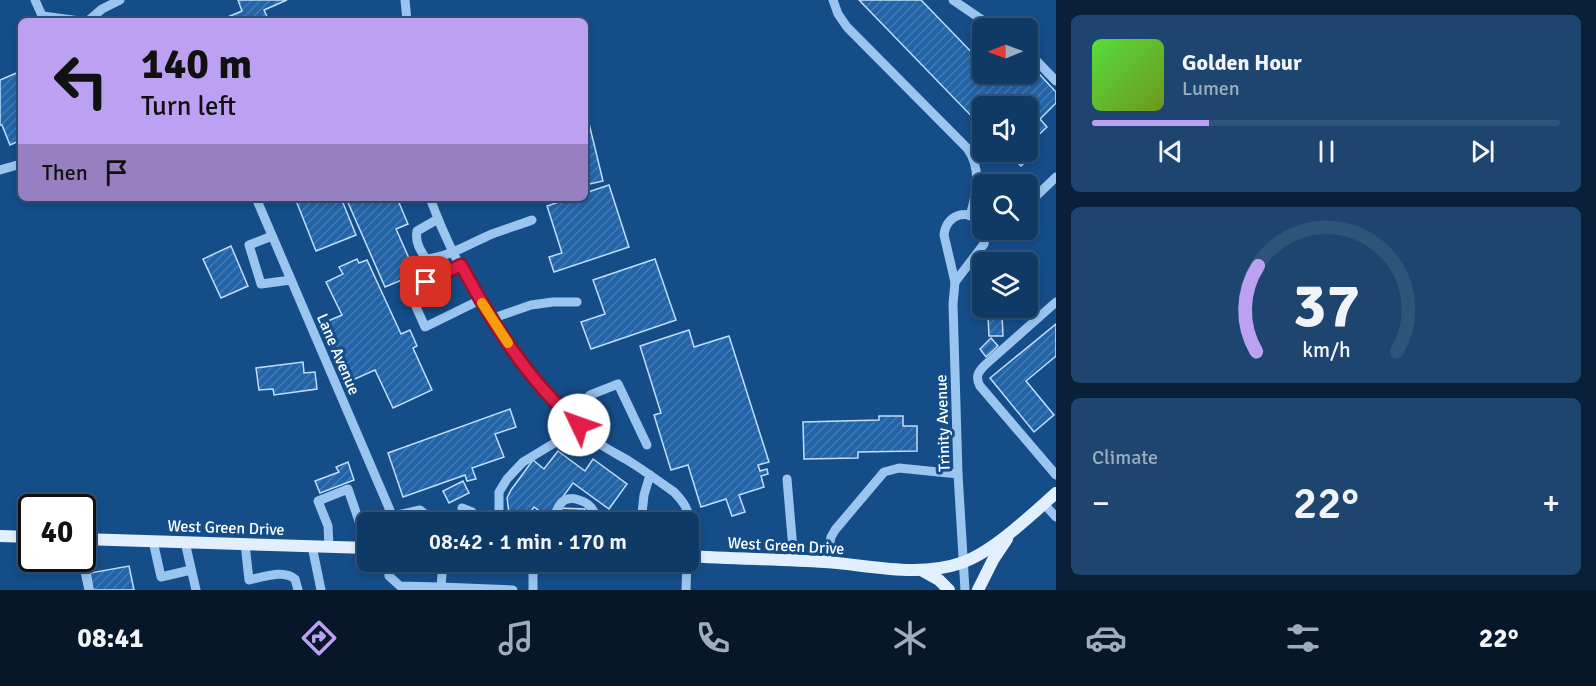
<!DOCTYPE html>
<html lang="en">
<head>
<meta charset="utf-8">
<style>
	:root { --surface:#0f3a66; --page:#1d456f; --text:#f1f3f6; --muted:#9badbf; --line:#2f547a; --accent:#bca0f2 }
	body { margin:0; font-family:Signika,sans-serif; background:var(--page); color:var(--text); height:100vh; display:flex; flex-direction:column; font-size:22px; white-space:nowrap }
	* { box-sizing:border-box; margin:0 }
	p { font-size:20px; color:var(--muted) }
	.icon { flex:none; width:33px; height:33px; fill:none; stroke:currentColor; stroke-width:2; stroke-linecap:round; stroke-linejoin:round }
	.map { position:relative; flex:1; overflow:hidden }
	.drawer { display:flex; flex-direction:column; gap:15px; padding:15px; background:#082038; width:540px }
	.drawer>* { flex:none }
	.guide { position:absolute; left:18px; top:18px; width:570px; height:183px; border-radius:9px; box-shadow:0 3px 9px #0003,0 0 0 2px var(--line); background:#bca0f2; color:#111; overflow:hidden }
	.needle { width:39px; rotate:269deg }
	.tools { position:absolute; left:972px; top:18px; display:grid; gap:12px }
	.tools a { display:grid; place-items:center; width:66px; height:66px; border-radius:9px; background:var(--surface); box-shadow:0 3px 9px #0003,0 0 0 2px var(--line); font-size:30px }
	.speed { position:absolute; left:18px; top:494px; display:flex; gap:12px; font-size:30px; font-weight:700; text-align:center }
	.speed>* { display:grid; place-content:center; width:78px; height:78px; border-radius:50%; background:var(--surface); box-shadow:0 3px 9px #0003,0 0 0 2px var(--line); line-height:1 }
	.speed .limit { border:3px solid #111; border-radius:9px; background:#fff; color:#111 }
	.pin { position:absolute; display:grid; place-items:center; width:51px; height:51px; color:#fff; margin:-26px; border-radius:12px; box-shadow:0 3px 9px #0006 }
	.me { position:absolute; width:66px; margin:-33px; rotate:312deg; stroke-linejoin:round; filter:drop-shadow(0 0 4px #0008) }
	.turn { display:flex; align-items:center; gap:21px; height:126px; padding:0 24px; font-size:27px }
	.turn .icon { width:78px; height:78px; stroke-width:2.5 }
	.turn b { display:block; font-size:42px; line-height:51px }
	.then { display:flex; align-items:center; height:57px; padding:0 24px; background:#0003; gap:12px; font-size:22px }
	.big { font-size:45px; font-weight:600; line-height:1.1 }
	.drawer .widget { flex:1; display:flex; flex-direction:column; justify-content:center; gap:9px; min-width:0; padding:0 21px; border-radius:9px; background:var(--page) }
	.drawer .dial { align-items:center; gap:0 }
	.dial svg { height:156px; overflow:visible; fill:none; stroke:var(--line); stroke-width:7; stroke-linecap:round; text-anchor:middle }
	.dial text { fill:var(--text); stroke:none }
	.song { display:flex; align-items:center; gap:18px }
	.cover { width:72px; height:72px; border-radius:9px; background:linear-gradient(135deg,hsl(110 70% 55%),hsl(80 70% 35%)) }
	.played { height:6px; border-radius:3px; background:linear-gradient(90deg,var(--accent) 25%,var(--line) 25%) }
	.keys { display:flex; justify-content:space-around; direction:ltr }
	.heat { display:flex; justify-content:space-between; align-items:center; font-size:33px; direction:ltr }
	.trip { position:absolute; left:357px; top:512px; width:342px; height:60px; border-radius:9px; background:var(--surface); box-shadow:0 3px 9px #0003,0 0 0 2px var(--line); font-weight:600; line-height:60px; text-align:center }
	.dock { display:flex; height:96px; justify-content:space-around; align-items:center; background:#061729; color:var(--muted) }
	.dock .icon { width:42px; height:42px }
	.dock .active { color:var(--accent) }
	.dock b { font-size:27px; color:var(--text) }
	main { display:flex; flex:1; min-height:0 }
	.map>svg:first-child { display:block }
</style>
</head>
<body>
<main>
<div class="map">
<svg width="1056" height="590" viewBox="0 0 1056 590">
	<defs>
		<pattern id="building-hatch" width="6" height="6" patternUnits="userSpaceOnUse" patternTransform="scale(1.5)"><rect width="6" height="6" fill="#2264a7"/><path d="M-1 1l2-2M0 6l6-6M5 7l2-2" fill="none" stroke="#437bb4"/></pattern>
	</defs>
	<rect width="100%" height="100%" fill="#144d88"/>
	<g fill="url(#building-hatch)" stroke="#c0defb" stroke-width="1.5">
		<path d="M238,0h49l-23,10 5,11h-45l-1,-2 19,-8z"/>
		<path d="M859,0h62l61,63v11h46v-12l28,30v11l-16,16 7,8 -15,14 7,8 -18,17 -14,-14h21v-46h-46v21z"/>
		<path d="M21,71v69l-11,5 -8,-20h-2v-45z"/>
		<path d="M585,107l18,74 -18,4z"/>
		<path d="M609,185l20,62 -75,25 -5,-15 13,-4 -15,-47 24,-8h14v-5z"/>
		<path d="M295,198h46l15,37 -40,16z"/>
		<path d="M346,198h51l11,26 -12,5 20,45 -31,13z"/>
		<path d="M231,246l17,40 -27,12 -18,-39z"/>
		<path d="M357,259l2,4 8,-3 34,74 9,-4 7,16 -4,2 19,42 -39,18 -18,-38 -27,12 -27,-58 21,-9 -16,-33 17,-8 -4,-7z"/>
		<path d="M655,259l21,61 -85,29 -10,-27 24,-8 -12,-34z"/>
		<path d="M1002,315l1,21h-14l-1,-20z"/>
		<path d="M1056,324v32l-30,25 28,34 -20,17 -44,-54z"/>
		<path d="M689,330l5,17 35,-11 40,126 -11,3 2,6 7,-2 1,5 -7,2 3,11 -25,8 6,17 -13,4 -6,-17 -25,8 -13,-42 -17,5 -17,-55 7,-2 -21,-67z"/>
		<path d="M991,338l7,8 -12,11 -6,-8z"/>
		<path d="M303,362l1,11 11,-1 2,17 -43,6 -1,-6 -14,1 -3,-22z"/>
		<path d="M510,409l6,18 -21,7 9,23 -32,11 4,11 -9,2 -2,-6 -62,22 -15,-44z"/>
		<path d="M879,416h24v10h14v25l-59,1v6l-54,1 -1,-37 76,-2z"/>
		<path d="M558,451l27,20 8,-12 34,25 -18,25 -36,-26 -25,34 -14,-10 -5,7 -15,2 -5,-3 -2,-15 4,-8 22,-30 11,9z"/>
		<path d="M348,462l6,18 -34,13 -5,-12 24,-9 -3,-5z"/>
		<path d="M463,481l6,12 -20,10 -6,-12z"/>
		<path d="M559,508l26,1 -1,13h-26z"/>
		<path d="M606,511h22v10h-21z"/>
		<path d="M129,566l5,24h-41l-3,-17z"/>
	</g>
	<g fill="none" stroke-linecap="round" stroke-linejoin="round">
		<g stroke="#9ac5ef" stroke-width="9">
			<path d="M35,0l9,20"/>
			<path d="M405,0l2,21"/>
			<path d="M833,0l5,14 9,13 120,121c15,21 10,44 3,68"/>
			<path d="M953,0l41,28"/>
			<path d="M43,16l37,5"/>
			<path d="M88,21l14,-12 18,-9"/>
			<path d="M1028,52l28,29"/>
			<path d="M0,170l21,-6"/>
			<path d="M256,198l139,324"/>
			<path d="M430,198c30,83 96,190 167,244 11,8 24,14 35,21 14,9 28,19 42,29 16,16 17,25 14,47"/>
			<path d="M1028,204l28,-27"/>
			<path d="M438,219l-21,12c-2,11 3,19 9,28 23,-2 45,-16 66,-25 13,-5 27,-9 40,-14"/>
			<path d="M272,236l-23,9 12,39 30,-4"/>
			<path d="M461,265l-52,26 16,36 55,-27"/>
			<path d="M955,282l29,-38 1,-6 -1,-8"/>
			<path d="M1056,302l-71,63c-7,7 -10,12 -5,21l76,89"/>
			<path d="M491,319l40,-14 22,-3h24"/>
			<path d="M569,417l21,-22 28,-11 29,61"/>
			<path d="M787,479l7,82"/>
			<path d="M50,499c11,-1 19,-2 26,8"/>
			<path d="M1044,504l12,13"/>
			<path d="M462,508l10,4 5,10"/>
			<path d="M393,516l27,-6 5,4 3,8"/>
			<path d="M499,522v-30l8,-13 16,-17 38,-23 18,-14"/>
			<path d="M554,522c2,-14 8,-28 25,-22 7,2 12,5 15,12 1,3 1,7 2,10"/>
			<path d="M641,522l3,-27 6,-20"/>
			<path d="M153,541l8,36 30,-7"/>
			<path d="M185,542l11,48"/>
			<path d="M245,544l4,36c14,-3 35,-11 46,-1l3,11"/>
			<path d="M312,546l9,44"/>
			<path d="M329,546l-1,-20 -10,-25 30,-12 12,35 1,23"/>
			<path d="M82,558l7,32"/>
			<path d="M388,561l1,15 11,10 41,1 2,-26"/>
			<path d="M826,562l5,-25 4,-7 49,-58 15,-4 59,6"/>
			<path d="M441,590v-3l72,3"/>
			<path d="M533,590v-29"/>
			<path d="M686,590l1,-29"/>
			<path d="M965,590l-7,-116 -5,-170 2,-22 -11,-47c2,-22 27,-28 38,-10"/>
		</g>
		<g stroke="#e2efff" stroke-width="12">
			<path d="M0,536l32,1"/>
			<path d="M82,539l286,9"/>
			<path d="M688,556c46,3 92,3 137,6 45,3 92,16 136,1 31,-10 70,-48 95,-70"/>
			<path d="M923,571l16,9 10,10"/>
			<path d="M978,590l15,-30 14,-21"/>
		</g>
	</g>
	<g fill="none" stroke-linecap="round" stroke-linejoin="round">
		<defs>
			<path id="route" d="M426,282l35,-17c32,59 67,116 118,160"/>
		</defs>
		<use href="#route" stroke="#92132f" stroke-width="15"/>
		<use href="#route" stroke="#e11d48" stroke-width="10"/>
		<path stroke="#f59e0b" stroke-width="10" d="M482,303l26,40"/>
	</g>
	<g text-anchor="middle" stroke-width="6" stroke-linejoin="round" paint-order="stroke">
		<g font-size="16" fill="#fff" stroke="#144d88">
			<text transform="translate(339 354) rotate(67)" y="6">Lane Avenue</text>
			<text transform="translate(942 423) rotate(-92)" y="6">Trinity Avenue</text>
			<text transform="translate(226 527) rotate(2)" y="6">West Green Drive</text>
			<text transform="translate(786 545) rotate(3)" y="6">West Green Drive</text>
		</g>
	</g>
</svg>
<div class="tools">
<a><svg class="needle" viewBox="-14 -14 28 28"><path d="M0-13l5 13h-10z" fill="#e53935"/><path d="M0 13l5-13h-10z" fill="#9badbf"/></svg></a>
<a><svg class="icon" aria-label="sound" viewBox="0 0 24 24"><path d="M4 9h4l5-4v14l-5-4H4zM17 9q2 3 0 6"/></svg></a>
<a><svg class="icon" aria-label="search" viewBox="0 0 24 24"><circle cx="10" cy="10" r="6"/><path d="M15 15l6 6"/></svg></a>
<a><svg class="icon" aria-label="layers" viewBox="0 0 24 24"><path d="M12 4l9 5-9 5-9-5zM3 14l9 5 9-5"/></svg></a>
</div>
<div class="speed"><div class="limit">40</div></div>
<div class="pin" style="left:426px;top:282px;background:#d93025"><svg class="icon" aria-label="arrive" viewBox="0 0 24 24"><path d="M6 21V4h12l-3 4 3 4H6"/></svg></div>
<svg class="me" style="left:579px;top:425px" viewBox="-20 -20 40 40"><circle r="19" fill="#fff"/><path d="M0-13L10 11 0 6-10 11z" fill="#e11d48"/></svg>
<div class="trip">08:42 · 1 min · 170 m</div>
<div class="guide">
<div class="turn"><svg class="icon" aria-label="left" viewBox="0 0 24 24"><path d="M17 20v-9H6M10 6l-5 5 5 5"/></svg><div><b>140 m</b>Turn left</div></div>
<div class="then">Then<svg class="icon" aria-label="arrive" viewBox="0 0 24 24"><path d="M6 21V4h12l-3 4 3 4H6"/></svg></div>
</div>
</div>
<section class="drawer">
<div class="widget">
<div class="song"><i class="cover"></i><div><b>Golden Hour</b><p>Lumen</p></div></div>
<div class="played"></div>
<div class="keys"><svg class="icon" aria-label="previous" viewBox="0 0 24 24"><path d="M18 5L8 12l10 7zM5 5v14"/></svg><svg class="icon" aria-label="pause" viewBox="0 0 24 24"><path d="M8 5v14M16 5v14"/></svg><svg class="icon" aria-label="next" viewBox="0 0 24 24"><path d="M6 5l10 7-10 7zM19 5v14"/></svg></div>
</div>
<div class="widget dial"><svg viewBox="0 0 100 80">
<path d="M14 69A42 42 0 1 1 86 69"/>
<path d="M14 69A42 42 0 0 1 15 25" stroke="#bca0f2"/>
<text x="50" y="56" font-size="32" font-weight="700">37</text>
<text x="50" y="72" font-size="11">km/h</text>
</svg></div>
<div class="widget"><p>Climate</p>
<div class="heat"><a>−</a><b class="big">22°</b><a>+</a></div>
</div>
</section>
</main>
<nav class="dock">
<b>08:41</b>
<svg class="icon active" aria-label="directions" viewBox="0 0 24 24"><path d="M12 3l9 9-9 9-9-9zM9 14v-3h6M13 9l2 2-2 2"/></svg>
<svg class="icon" aria-label="music" viewBox="0 0 24 24"><path d="M9 18V5l10-2v13"/><circle cx="6" cy="18" r="3"/><circle cx="16" cy="16" r="3"/></svg>
<svg class="icon" aria-label="phone" viewBox="0 0 24 24"><path d="M5 4h4l2 5-3 2q2 4 5 5l2-3 5 2v4C11 20 4 13 5 4z"/></svg>
<svg class="icon" aria-label="climate" viewBox="0 0 24 24"><path d="M12 3v18M4 7l16 10M4 17L20 7"/></svg>
<svg class="icon" aria-label="car" viewBox="0 0 24 24"><path d="M5 17H2v-5l4-1 3-4h7l3 4 3 1v5h-3M9 17h6M6 11h13"/><circle cx="7" cy="17" r="2"/><circle cx="17" cy="17" r="2"/></svg>
<svg class="icon" aria-label="filters" viewBox="0 0 24 24"><path d="M4 7h16M4 17h16"/><circle cx="9" cy="7" r="2"/><circle cx="15" cy="17" r="2"/></svg>
<b>22°</b>
</nav>
</body>
</html>
